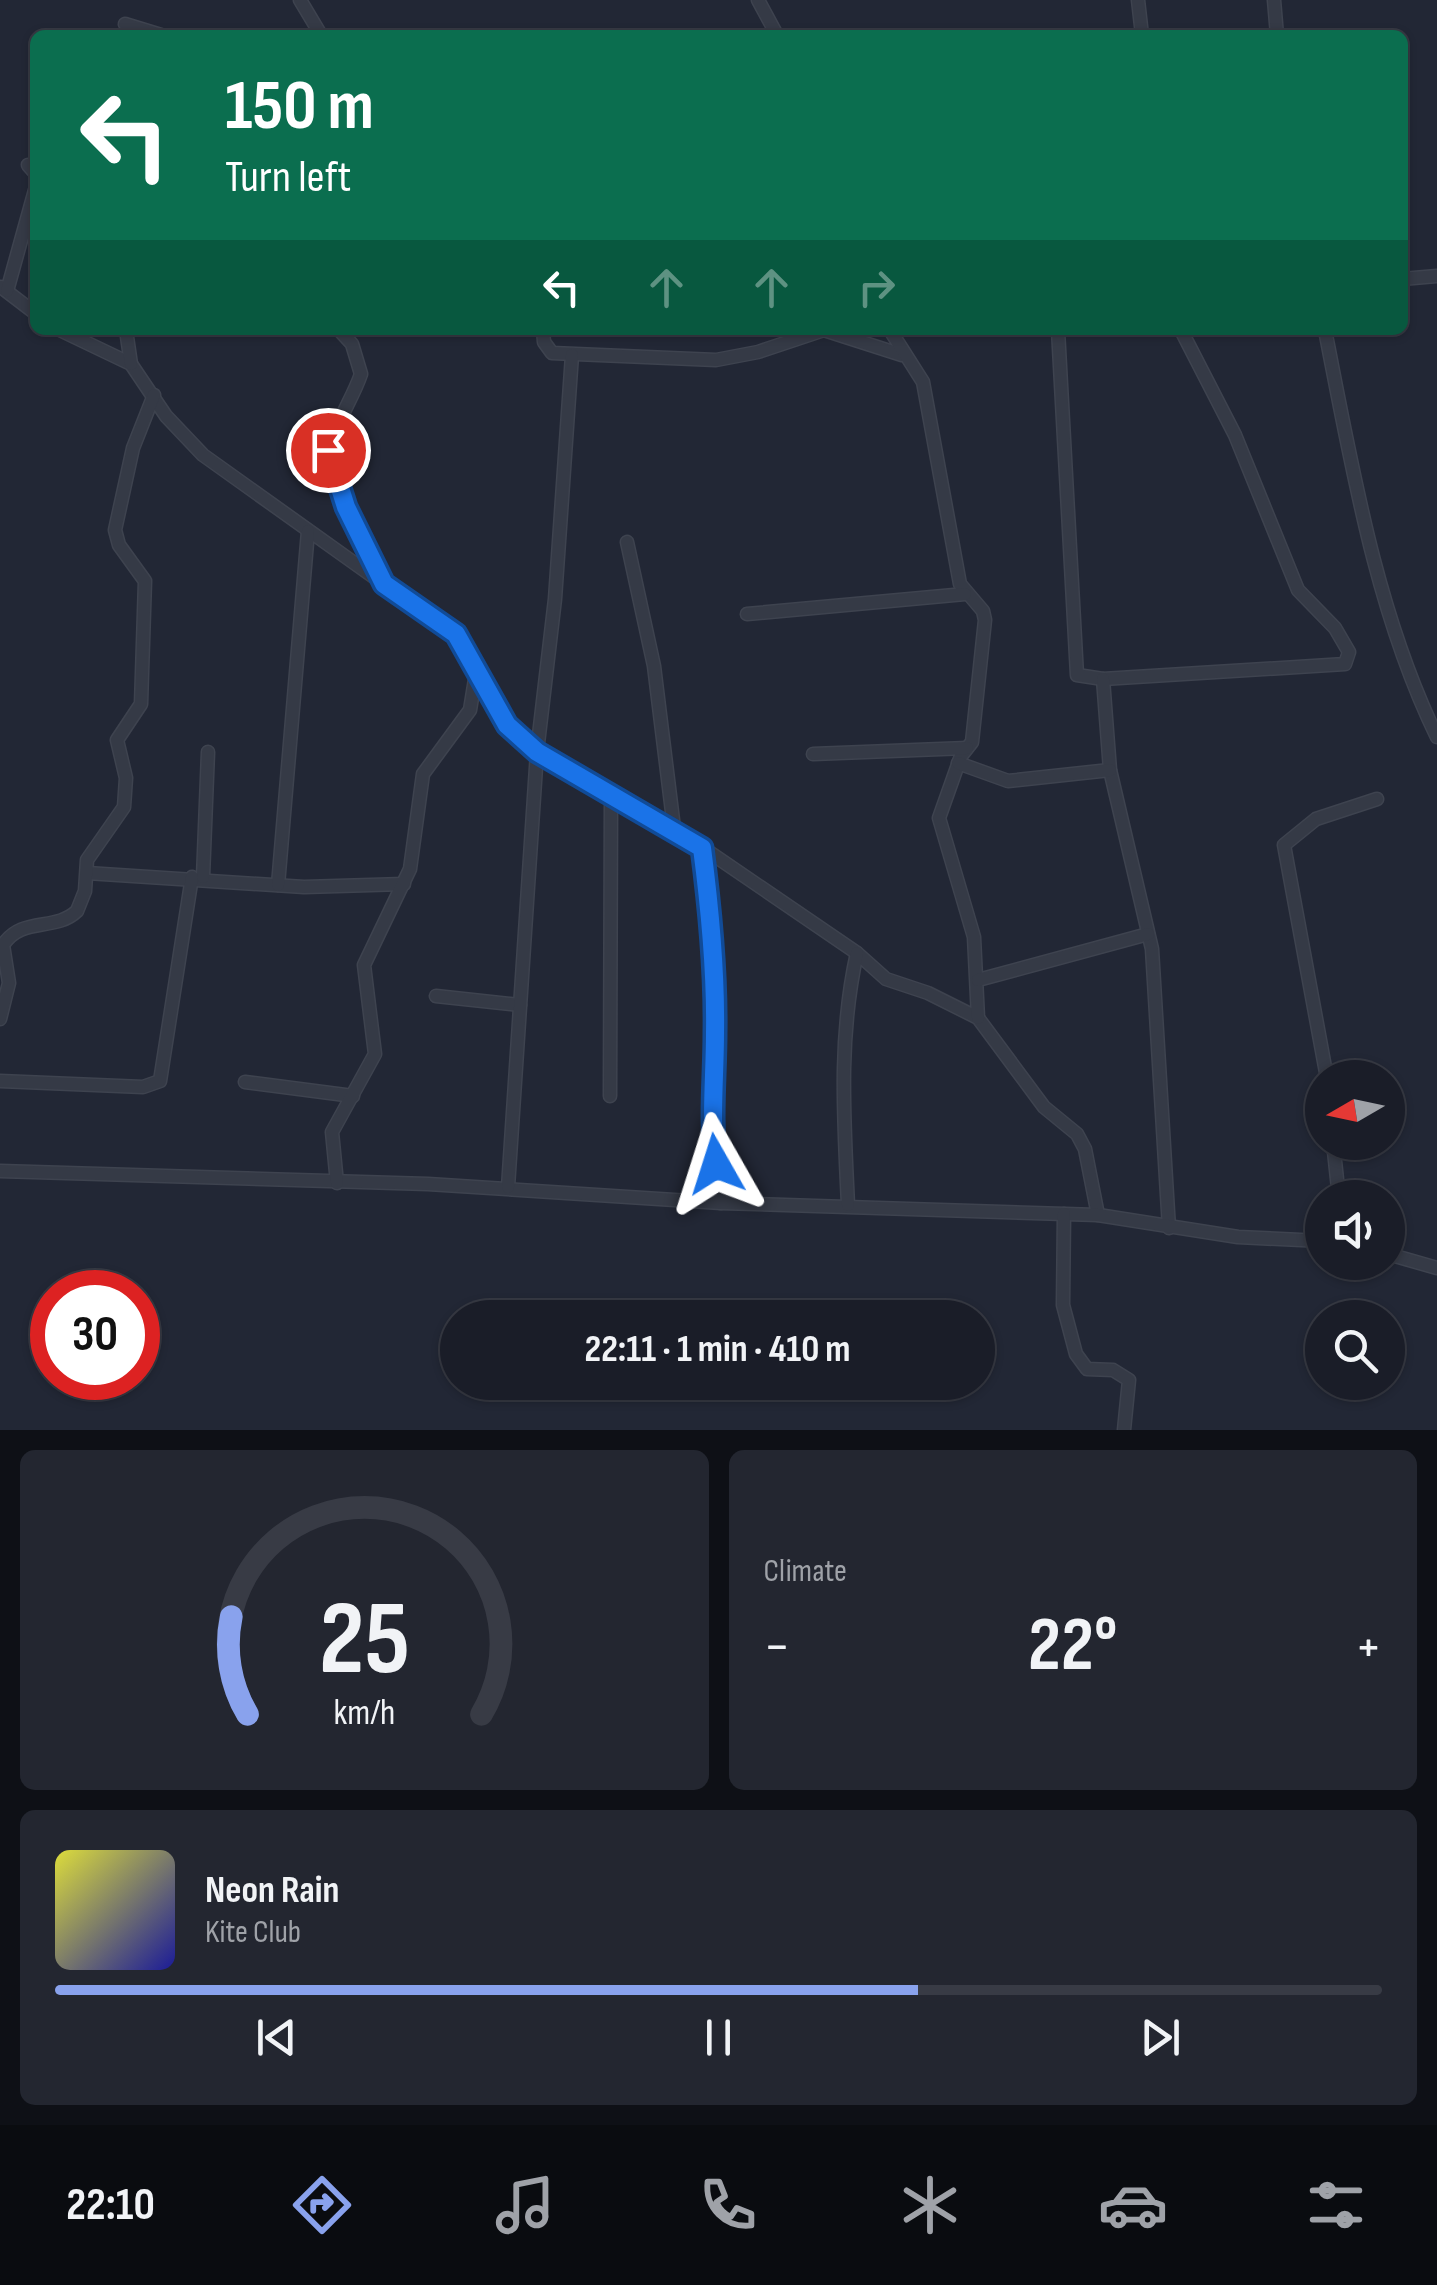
<!DOCTYPE html>
<html lang="en">
<head>
<meta charset="utf-8">
<style>
	:root { --surface:#1a1d28; --page:#232630; --text:#f1f3f6; --muted:#9fa2a8; --line:#383b45; --accent:#89a2ed }
	body { margin:0; font-family:"Sofia Sans Condensed",sans-serif; background:var(--page); color:var(--text); height:100vh; display:flex; flex-direction:column; font-size:38px; white-space:nowrap }
	* { box-sizing:border-box; margin:0 }
	p { font-size:32px; color:var(--muted) }
	.icon { flex:none; width:55px; height:55px; fill:none; stroke:currentColor; stroke-width:2; stroke-linecap:round; stroke-linejoin:round }
	.map { position:relative; height:1430px; overflow:hidden }
	.side { display:flex; flex-direction:column; gap:20px; padding:20px; background:#0e1016; flex:1 }
	.side>* { flex:none }
	.top-card { position:absolute; left:30px; top:30px; width:1378px; height:305px; border-radius:15px; box-shadow:0 2px 8px #0004,0 0 0 2px var(--line); background:#0b6e4f; color:#fff; overflow:hidden }
	.needle { width:65px; rotate:261deg }
	.buttons { position:absolute; left:1305px; top:1060px; display:grid; gap:20px }
	.buttons a { display:grid; place-items:center; width:100px; height:100px; border-radius:50%; background:var(--surface); box-shadow:0 2px 8px #0004,0 0 0 2px var(--line); font-size:50px }
	.speed { position:absolute; left:30px; top:1270px; display:flex; gap:20px; font-size:50px; font-weight:700; text-align:center }
	.speed>* { display:grid; place-content:center; width:130px; height:130px; border-radius:50%; background:var(--surface); box-shadow:0 2px 8px #0004,0 0 0 2px var(--line); line-height:1 }
	.speed .limit { border:15px solid #d22; background:#fff; color:#111 }
	.pin { position:absolute; display:grid; place-items:center; width:85px; height:85px; color:#fff; margin:-42px; border:5px solid #fff; border-radius:50%; box-shadow:0 2px 10px #0007 }
	.me { position:absolute; width:110px; margin:-55px; rotate:354deg; stroke-linejoin:round; filter:drop-shadow(0 0 8px #0008) }
	.turn { display:flex; align-items:center; gap:35px; height:210px; padding:0 30px; font-size:45px }
	.turn .icon { width:130px; height:130px; stroke-width:2.5 }
	.turn b { display:block; font-size:70px; line-height:85px }
	.lanes { display:flex; align-items:center; height:95px; padding:0 30px; background:#0003; justify-content:center; gap:50px; direction:ltr }
	.lanes .off { opacity:.35 }
	.big { font-size:75px; font-weight:700; line-height:1.1 }
	.side .card { flex:1; display:flex; flex-direction:column; justify-content:center; gap:15px; min-width:0; padding:0 35px; border-radius:15px; background:var(--page) }
	.side .dial { align-items:center; gap:0 }
	.dial svg { height:260px; overflow:visible; fill:none; stroke:var(--line); stroke-width:7; stroke-linecap:round; text-anchor:middle }
	.dial text { fill:var(--text); stroke:none }
	.song { display:flex; align-items:center; gap:30px }
	.cover { width:120px; height:120px; border-radius:15px; background:linear-gradient(135deg,hsl(60 70% 55%),hsl(240 70% 35%)) }
	.played { height:10px; border-radius:5px; background:linear-gradient(90deg,var(--accent) 65%,var(--line) 65%) }
	.keys { display:flex; justify-content:space-around; direction:ltr }
	.heat { display:flex; justify-content:space-between; align-items:center; font-size:55px; direction:ltr }
	.side .tiles { flex:1; display:grid; gap:20px; grid-template-columns:1fr 1fr }
	.card:last-child { grid-column:span 2 }
	.trip { position:absolute; left:440px; top:1300px; width:555px; height:100px; border-radius:50px; background:var(--surface); box-shadow:0 2px 8px #0004,0 0 0 2px var(--line); font-weight:700; line-height:100px; text-align:center }
	.tab-bar { display:flex; height:160px; justify-content:space-around; align-items:center; background:#0a0c10; color:var(--muted) }
	.tab-bar .icon { width:70px; height:70px }
	.tab-bar .on { color:var(--accent) }
	.tab-bar b { font-size:45px; color:var(--text) }
	.map>svg:first-child { display:block }
</style>
</head>
<body>
<div class="map">
<svg width="1437" height="1430" viewBox="0 0 1437 1430">
	<rect width="100%" height="100%" fill="#222735"/>
	<g fill="none" stroke-linecap="round" stroke-linejoin="round">
		<defs>
			<g id="street">
				<path d="M300,0l21,35"/>
				<path d="M758,0l19,35"/>
				<path d="M1138,0l4,35"/>
				<path d="M1274,0l3,35"/>
				<path d="M125,24l36,11"/>
				<path d="M28,165l7,8"/>
				<path d="M1402,279l35,-3"/>
				<path d="M1,287l34,26"/>
				<path d="M7,291l28,-101"/>
				<path d="M60,330l71,34 35,52 37,39 252,180 21,31 13,33 18,26 30,27 137,76 183,125 29,26 42,14 50,25 66,89 33,27 8,15 13,66"/>
				<path d="M126,330l5,34"/>
				<path d="M339,330l13,14 9,30c-11,33 -35,58 -30,95l52,112"/>
				<path d="M543,330l1,12 8,11 164,7 42,-8 66,-22 78,25"/>
				<path d="M890,330l33,52 37,202 23,27 2,9 -13,122 -11,14 -22,62 35,119 4,81"/>
				<path d="M1058,330l19,345 26,4 242,-15 4,-12 -14,-24 -37,-38 -63,-155 -54,-105"/>
				<path d="M1325,330c27,137 51,282 112,407"/>
				<path d="M627,542l27,124 20,162"/>
				<path d="M747,614l218,-20"/>
				<path d="M1103,679l7,91 42,179 17,279"/>
				<path d="M813,754l154,-6"/>
				<path d="M958,763l50,18 102,-11"/>
				<path d="M702,847l9,74 4,112 -4,93 10,77"/>
				<path d="M87,873l217,14 100,-3"/>
				<path d="M203,877l5,-125"/>
				<path d="M278,885l30,-354"/>
				<path d="M978,980l170,-46"/>
				<path d="M436,996l84,9"/>
				<path d="M0,1019l9,-36 -6,-38c19,-29 52,-13 74,-34l8,-20 2,-31 37,-53 2,-29 -9,-38 24,-36 4,-123 -26,-36 -4,-15 18,-82 21,-53"/>
				<path d="M1327,1078l-43,-233 32,-26 61,-20"/>
				<path d="M0,1081l143,6 17,-6 32,-204"/>
				<path d="M245,1082l108,14"/>
				<path d="M610,1096l1,-303"/>
				<path d="M1333,1142l6,56"/>
				<path d="M0,1171l428,13 293,19 377,12 140,22 84,4"/>
				<path d="M337,1183l-5,-51 43,-78 -11,-89 46,-96 13,-95 47,-64 6,-37"/>
				<path d="M508,1187l29,-435 18,-153 17,-244"/>
				<path d="M848,1205c-4,-86 -10,-167 9,-252"/>
				<path d="M1064,1214l-1,91 13,49 11,15 26,1 16,10 -5,50"/>
				<path d="M1388,1254l49,14"/>
			</g>
		</defs>
		<use href="#street" stroke="#3e434f" stroke-width="15"/>
		<use href="#street" stroke="#353a46" stroke-width="12"/>
	</g>
	<g fill="none" stroke-linecap="round" stroke-linejoin="round">
		<defs>
			<path id="route" d="M328,450l18,57 38,77 72,50 51,91 30,27 165,96c8,61 14,123 13,185 0,45 -5,86 1,131"/>
		</defs>
		<use href="#route" stroke="#114b97" stroke-width="25"/>
		<use href="#route" stroke="#1a73e8" stroke-width="18"/>
	</g>
</svg>
<div class="buttons">
<a><svg class="needle" viewBox="-14 -14 28 28"><path d="M0-13l5 13h-10z" fill="#e53935"/><path d="M0 13l5-13h-10z" fill="#9fa2a8"/></svg></a>
<a><svg class="icon" aria-label="sound" viewBox="0 0 24 24"><path d="M4 9h4l5-4v14l-5-4H4zM17 9q2 3 0 6"/></svg></a>
<a><svg class="icon" aria-label="search" viewBox="0 0 24 24"><circle cx="10" cy="10" r="6"/><path d="M15 15l6 6"/></svg></a>
</div>
<div class="speed"><div class="limit">30</div></div>
<div class="pin" style="left:328px;top:450px;background:#d93025"><svg class="icon" aria-label="arrive" viewBox="0 0 24 24"><path d="M6 21V4h12l-3 4 3 4H6"/></svg></div>
<svg class="me" style="left:716px;top:1164px" viewBox="-20 -20 40 40"><path d="M0-17L14 15 0 8-14 15z" fill="#1a73e8" stroke="#fff" stroke-width="4"/></svg>
<div class="trip">22:11 · 1 min · 410 m</div>
<div class="top-card">
<div class="turn"><svg class="icon" aria-label="left" viewBox="0 0 24 24"><path d="M17 20v-9H6M10 6l-5 5 5 5"/></svg><div><b>150 m</b>Turn left</div></div>
<div class="lanes"><svg class="icon" aria-label="left" viewBox="0 0 24 24"><path d="M17 20v-9H6M10 6l-5 5 5 5"/></svg><svg class="icon off" aria-label="ahead" viewBox="0 0 24 24"><path d="M12 20V5M6 11l6-6 6 6"/></svg><svg class="icon off" aria-label="ahead" viewBox="0 0 24 24"><path d="M12 20V5M6 11l6-6 6 6"/></svg><svg class="icon off" aria-label="right" viewBox="0 0 24 24"><path d="M7 20v-9h11M14 6l5 5-5 5"/></svg></div>
</div>
</div>
<section class="side">
<div class="tiles">
<div class="card dial"><svg viewBox="0 0 100 80">
<path d="M14 69A42 42 0 1 1 86 69"/>
<path d="M14 69A42 42 0 0 1 9 39" stroke="#89a2ed"/>
<text x="50" y="56" font-size="32" font-weight="700">25</text>
<text x="50" y="72" font-size="11">km/h</text>
</svg></div>
<div class="card"><p>Climate</p>
<div class="heat"><a>−</a><b class="big">22°</b><a>+</a></div>
</div>
<div class="card">
<div class="song"><i class="cover"></i><div><b>Neon Rain</b><p>Kite Club</p></div></div>
<div class="played"></div>
<div class="keys"><svg class="icon" aria-label="previous" viewBox="0 0 24 24"><path d="M18 5L8 12l10 7zM5 5v14"/></svg><svg class="icon" aria-label="pause" viewBox="0 0 24 24"><path d="M8 5v14M16 5v14"/></svg><svg class="icon" aria-label="next" viewBox="0 0 24 24"><path d="M6 5l10 7-10 7zM19 5v14"/></svg></div>
</div>
</div>
</section>
<nav class="tab-bar">
<b>22:10</b>
<svg class="icon on" aria-label="directions" viewBox="0 0 24 24"><path d="M12 3l9 9-9 9-9-9zM9 14v-3h6M13 9l2 2-2 2"/></svg>
<svg class="icon" aria-label="music" viewBox="0 0 24 24"><path d="M9 18V5l10-2v13"/><circle cx="6" cy="18" r="3"/><circle cx="16" cy="16" r="3"/></svg>
<svg class="icon" aria-label="phone" viewBox="0 0 24 24"><path d="M5 4h4l2 5-3 2q2 4 5 5l2-3 5 2v4C11 20 4 13 5 4z"/></svg>
<svg class="icon" aria-label="climate" viewBox="0 0 24 24"><path d="M12 3v18M4 7l16 10M4 17L20 7"/></svg>
<svg class="icon" aria-label="car" viewBox="0 0 24 24"><path d="M5 17H2v-5l4-1 3-4h7l3 4 3 1v5h-3M9 17h6M6 11h13"/><circle cx="7" cy="17" r="2"/><circle cx="17" cy="17" r="2"/></svg>
<svg class="icon" aria-label="filters" viewBox="0 0 24 24"><path d="M4 7h16M4 17h16"/><circle cx="9" cy="7" r="2"/><circle cx="15" cy="17" r="2"/></svg>
</nav>
</body>
</html>
